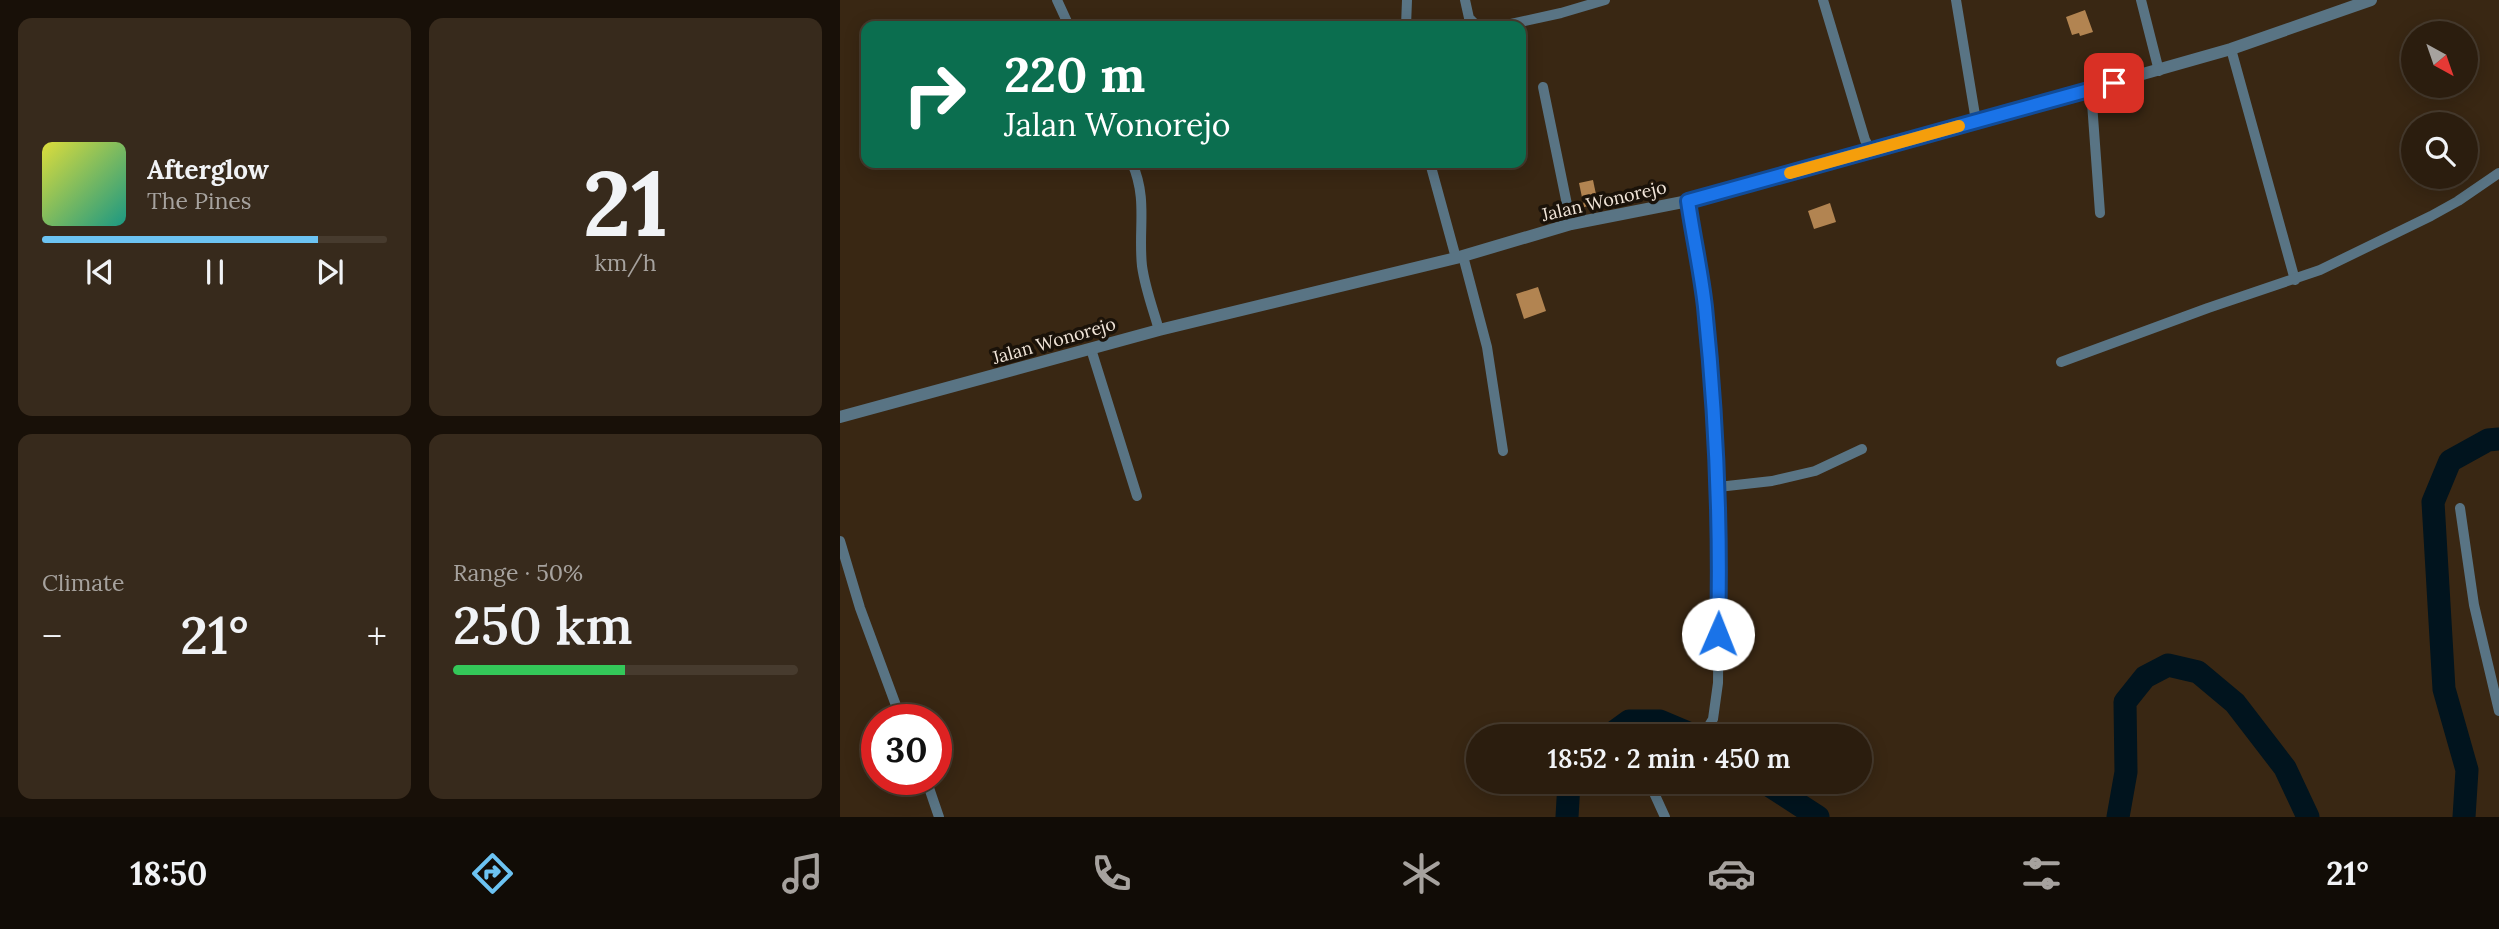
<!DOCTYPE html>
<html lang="en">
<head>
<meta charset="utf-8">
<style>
	:root { --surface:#2b1d0e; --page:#372a1c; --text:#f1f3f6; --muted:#a6a29e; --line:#473b2e; --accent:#6cc3f2 }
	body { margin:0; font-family:Lora,serif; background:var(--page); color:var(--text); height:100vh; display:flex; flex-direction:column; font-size:26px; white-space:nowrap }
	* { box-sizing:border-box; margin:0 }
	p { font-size:23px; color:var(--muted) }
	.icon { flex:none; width:38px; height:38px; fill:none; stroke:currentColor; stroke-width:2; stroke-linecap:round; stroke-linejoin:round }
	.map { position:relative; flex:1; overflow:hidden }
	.drawer { display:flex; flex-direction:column; gap:18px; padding:18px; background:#181008; width:840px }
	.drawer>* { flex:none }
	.banner { position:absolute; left:21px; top:21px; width:665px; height:147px; border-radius:14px; box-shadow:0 4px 18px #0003,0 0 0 2px var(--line); background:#0b6e4f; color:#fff; overflow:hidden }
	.needle { width:46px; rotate:140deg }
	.buttons { position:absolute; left:1561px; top:21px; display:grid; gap:14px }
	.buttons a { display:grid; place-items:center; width:77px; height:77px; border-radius:50%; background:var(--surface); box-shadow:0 4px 18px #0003,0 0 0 2px var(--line); font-size:35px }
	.speed { position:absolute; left:21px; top:704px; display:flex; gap:14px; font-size:35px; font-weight:700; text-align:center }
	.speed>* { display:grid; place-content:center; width:91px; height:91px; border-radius:50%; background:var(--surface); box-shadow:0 4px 18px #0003,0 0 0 2px var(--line); line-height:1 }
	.speed .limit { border:10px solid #d22; background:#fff; color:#111 }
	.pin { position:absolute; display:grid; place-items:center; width:60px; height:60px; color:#fff; margin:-30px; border-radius:14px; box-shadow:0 4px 10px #0006 }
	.me { position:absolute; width:77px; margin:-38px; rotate:1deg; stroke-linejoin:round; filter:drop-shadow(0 0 5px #0008) }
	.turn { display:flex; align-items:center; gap:24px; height:147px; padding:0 28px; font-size:32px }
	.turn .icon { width:91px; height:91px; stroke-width:2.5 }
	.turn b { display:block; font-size:49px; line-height:60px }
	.big { font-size:52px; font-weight:600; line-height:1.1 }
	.drawer .tile { flex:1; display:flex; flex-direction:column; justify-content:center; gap:10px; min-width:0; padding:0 24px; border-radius:14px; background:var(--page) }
	.drawer .dial { align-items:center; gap:0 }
	.dial b { font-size:91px; line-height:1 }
	.song { display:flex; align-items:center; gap:21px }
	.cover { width:84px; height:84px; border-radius:10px; background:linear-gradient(135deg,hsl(60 70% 55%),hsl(170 70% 35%)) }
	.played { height:7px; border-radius:4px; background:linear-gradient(90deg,var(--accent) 80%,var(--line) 80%) }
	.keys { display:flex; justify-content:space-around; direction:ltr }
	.heat { display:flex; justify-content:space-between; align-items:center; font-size:38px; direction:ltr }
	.charge { height:10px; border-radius:5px; background:linear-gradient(90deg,#34c759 50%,var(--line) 0) }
	.drawer .tiles { flex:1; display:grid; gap:18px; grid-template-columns:repeat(2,1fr) }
	.trip { position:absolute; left:626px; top:724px; width:406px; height:70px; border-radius:35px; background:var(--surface); box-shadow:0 4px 18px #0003,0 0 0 2px var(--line); font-weight:600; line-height:70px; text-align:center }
	.tab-bar { display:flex; height:112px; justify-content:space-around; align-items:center; background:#110c06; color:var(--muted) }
	.tab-bar .icon { width:49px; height:49px }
	.tab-bar .current { color:var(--accent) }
	.tab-bar b { font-size:32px; color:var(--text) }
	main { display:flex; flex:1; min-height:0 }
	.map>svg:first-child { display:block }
</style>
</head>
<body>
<main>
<section class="drawer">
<div class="tiles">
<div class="tile">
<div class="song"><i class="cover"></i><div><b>Afterglow</b><p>The Pines</p></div></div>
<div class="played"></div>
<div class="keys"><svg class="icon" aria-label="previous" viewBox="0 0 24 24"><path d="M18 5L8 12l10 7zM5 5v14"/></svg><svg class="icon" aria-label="pause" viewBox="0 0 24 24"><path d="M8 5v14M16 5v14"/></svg><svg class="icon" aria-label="next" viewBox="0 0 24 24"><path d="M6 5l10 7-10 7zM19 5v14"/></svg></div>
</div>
<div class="tile dial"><b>21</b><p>km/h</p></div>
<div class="tile"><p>Climate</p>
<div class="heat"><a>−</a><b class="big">21°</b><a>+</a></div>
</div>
<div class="tile"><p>Range · 50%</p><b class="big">250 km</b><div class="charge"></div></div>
</div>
</section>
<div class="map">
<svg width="1659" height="817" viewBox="0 0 1659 817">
	<rect width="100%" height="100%" fill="#392713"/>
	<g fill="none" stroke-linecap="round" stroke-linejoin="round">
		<g stroke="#01141e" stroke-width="23">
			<path d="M767,737l22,-16h31l38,16"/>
			<path d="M924,782l54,35"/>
			<path d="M727,817l2,-35"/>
			<path d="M1278,817l8,-45 -1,-70 20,-25 23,-12 30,7 37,31 50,65 23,49"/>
			<path d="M1624,817l3,-47 -23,-81 -11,-187 17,-41 38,-21 11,-1"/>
		</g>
	</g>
	<g fill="#b28451">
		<path d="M1245,10l8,22 -13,4 -1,-3 -7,2 -6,-18z"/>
		<path d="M753,180l5,24 -14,3 -5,-24z"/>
		<path d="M990,203l6,19 -22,7 -6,-18z"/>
		<path d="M698,287l8,24 -22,8 -8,-25z"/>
	</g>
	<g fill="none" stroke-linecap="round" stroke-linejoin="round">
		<g stroke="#597484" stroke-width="10">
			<path d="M217,0l12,26"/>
			<path d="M625,0l4,18 8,8"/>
			<path d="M983,0l42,140 6,11"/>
			<path d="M1116,0l20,121"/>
			<path d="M1301,0l18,71"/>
			<path d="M566,26l1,-26"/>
			<path d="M662,26l59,-13 44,-13"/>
			<path d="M1391,49l64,231"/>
			<path d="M703,87l28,137"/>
			<path d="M1251,89l9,124"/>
			<path d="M292,163c16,36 6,66 10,103 3,22 11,43 17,64"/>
			<path d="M590,163l26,95"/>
			<path d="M848,201l16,103 14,183 1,97 -1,99 -5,36 -8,13 -11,5"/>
			<path d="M623,256l24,91 16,104"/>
			<path d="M251,349l46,147"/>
			<path d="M1221,362l147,-54 112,-38 111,-54 27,-15 41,-28"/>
			<path d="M878,487l54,-6 43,-10 47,-22"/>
			<path d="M1620,508l14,97 25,106"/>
			<path d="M0,541l20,67 41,111"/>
			<path d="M86,779l13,38"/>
			<path d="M809,782l16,35"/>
		</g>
		<path stroke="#597484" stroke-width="12" d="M0,417l319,-87 297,-72 115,-34 117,-23 183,-50 360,-102 140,-49"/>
	</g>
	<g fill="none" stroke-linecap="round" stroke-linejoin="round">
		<defs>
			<path id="route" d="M878,634c3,-110 -2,-219 -13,-327 -4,-36 -12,-71 -17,-106l426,-118"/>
		</defs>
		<use href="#route" stroke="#114b97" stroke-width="18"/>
		<use href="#route" stroke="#1a73e8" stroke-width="12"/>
		<path stroke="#f59e0b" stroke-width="12" d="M950,173l169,-47"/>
	</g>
	<g text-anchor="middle" stroke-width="7" stroke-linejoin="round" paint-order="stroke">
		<g font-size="18" fill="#f1e5d9" stroke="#1a1209">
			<text transform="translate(764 201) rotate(-13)" y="6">Jalan Wonorejo</text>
			<text transform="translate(214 341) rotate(-16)" y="6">Jalan Wonorejo</text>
		</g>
	</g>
</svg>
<div class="buttons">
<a><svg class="needle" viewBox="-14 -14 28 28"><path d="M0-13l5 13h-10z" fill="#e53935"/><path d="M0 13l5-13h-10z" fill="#a6a29e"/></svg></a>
<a><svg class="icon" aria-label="search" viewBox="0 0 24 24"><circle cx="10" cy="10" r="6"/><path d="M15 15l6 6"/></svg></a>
</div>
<div class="speed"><div class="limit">30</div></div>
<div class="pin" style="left:1274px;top:83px;background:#d93025"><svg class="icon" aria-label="arrive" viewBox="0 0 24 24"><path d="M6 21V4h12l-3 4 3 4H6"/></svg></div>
<svg class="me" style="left:878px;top:634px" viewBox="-20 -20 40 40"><circle r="19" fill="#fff"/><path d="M0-13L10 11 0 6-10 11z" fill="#1a73e8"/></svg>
<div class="trip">18:52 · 2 min · 450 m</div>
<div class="banner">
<div class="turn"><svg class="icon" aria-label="right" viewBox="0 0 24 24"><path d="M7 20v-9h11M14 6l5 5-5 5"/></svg><div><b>220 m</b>Jalan Wonorejo</div></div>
</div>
</div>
</main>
<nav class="tab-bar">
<b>18:50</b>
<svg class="icon current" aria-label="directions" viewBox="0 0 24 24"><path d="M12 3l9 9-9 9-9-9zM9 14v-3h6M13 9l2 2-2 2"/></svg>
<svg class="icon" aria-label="music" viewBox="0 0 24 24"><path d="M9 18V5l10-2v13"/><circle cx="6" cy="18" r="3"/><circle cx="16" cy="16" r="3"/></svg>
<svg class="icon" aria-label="phone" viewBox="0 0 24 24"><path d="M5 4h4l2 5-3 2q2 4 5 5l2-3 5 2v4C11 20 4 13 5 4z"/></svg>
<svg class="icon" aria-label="climate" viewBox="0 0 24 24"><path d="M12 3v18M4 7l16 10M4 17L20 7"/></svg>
<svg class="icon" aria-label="car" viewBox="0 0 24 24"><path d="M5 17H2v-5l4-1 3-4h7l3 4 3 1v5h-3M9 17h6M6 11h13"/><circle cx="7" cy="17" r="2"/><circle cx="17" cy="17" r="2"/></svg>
<svg class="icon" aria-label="filters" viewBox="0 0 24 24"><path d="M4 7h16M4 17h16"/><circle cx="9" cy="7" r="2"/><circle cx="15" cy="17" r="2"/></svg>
<b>21°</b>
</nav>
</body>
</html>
